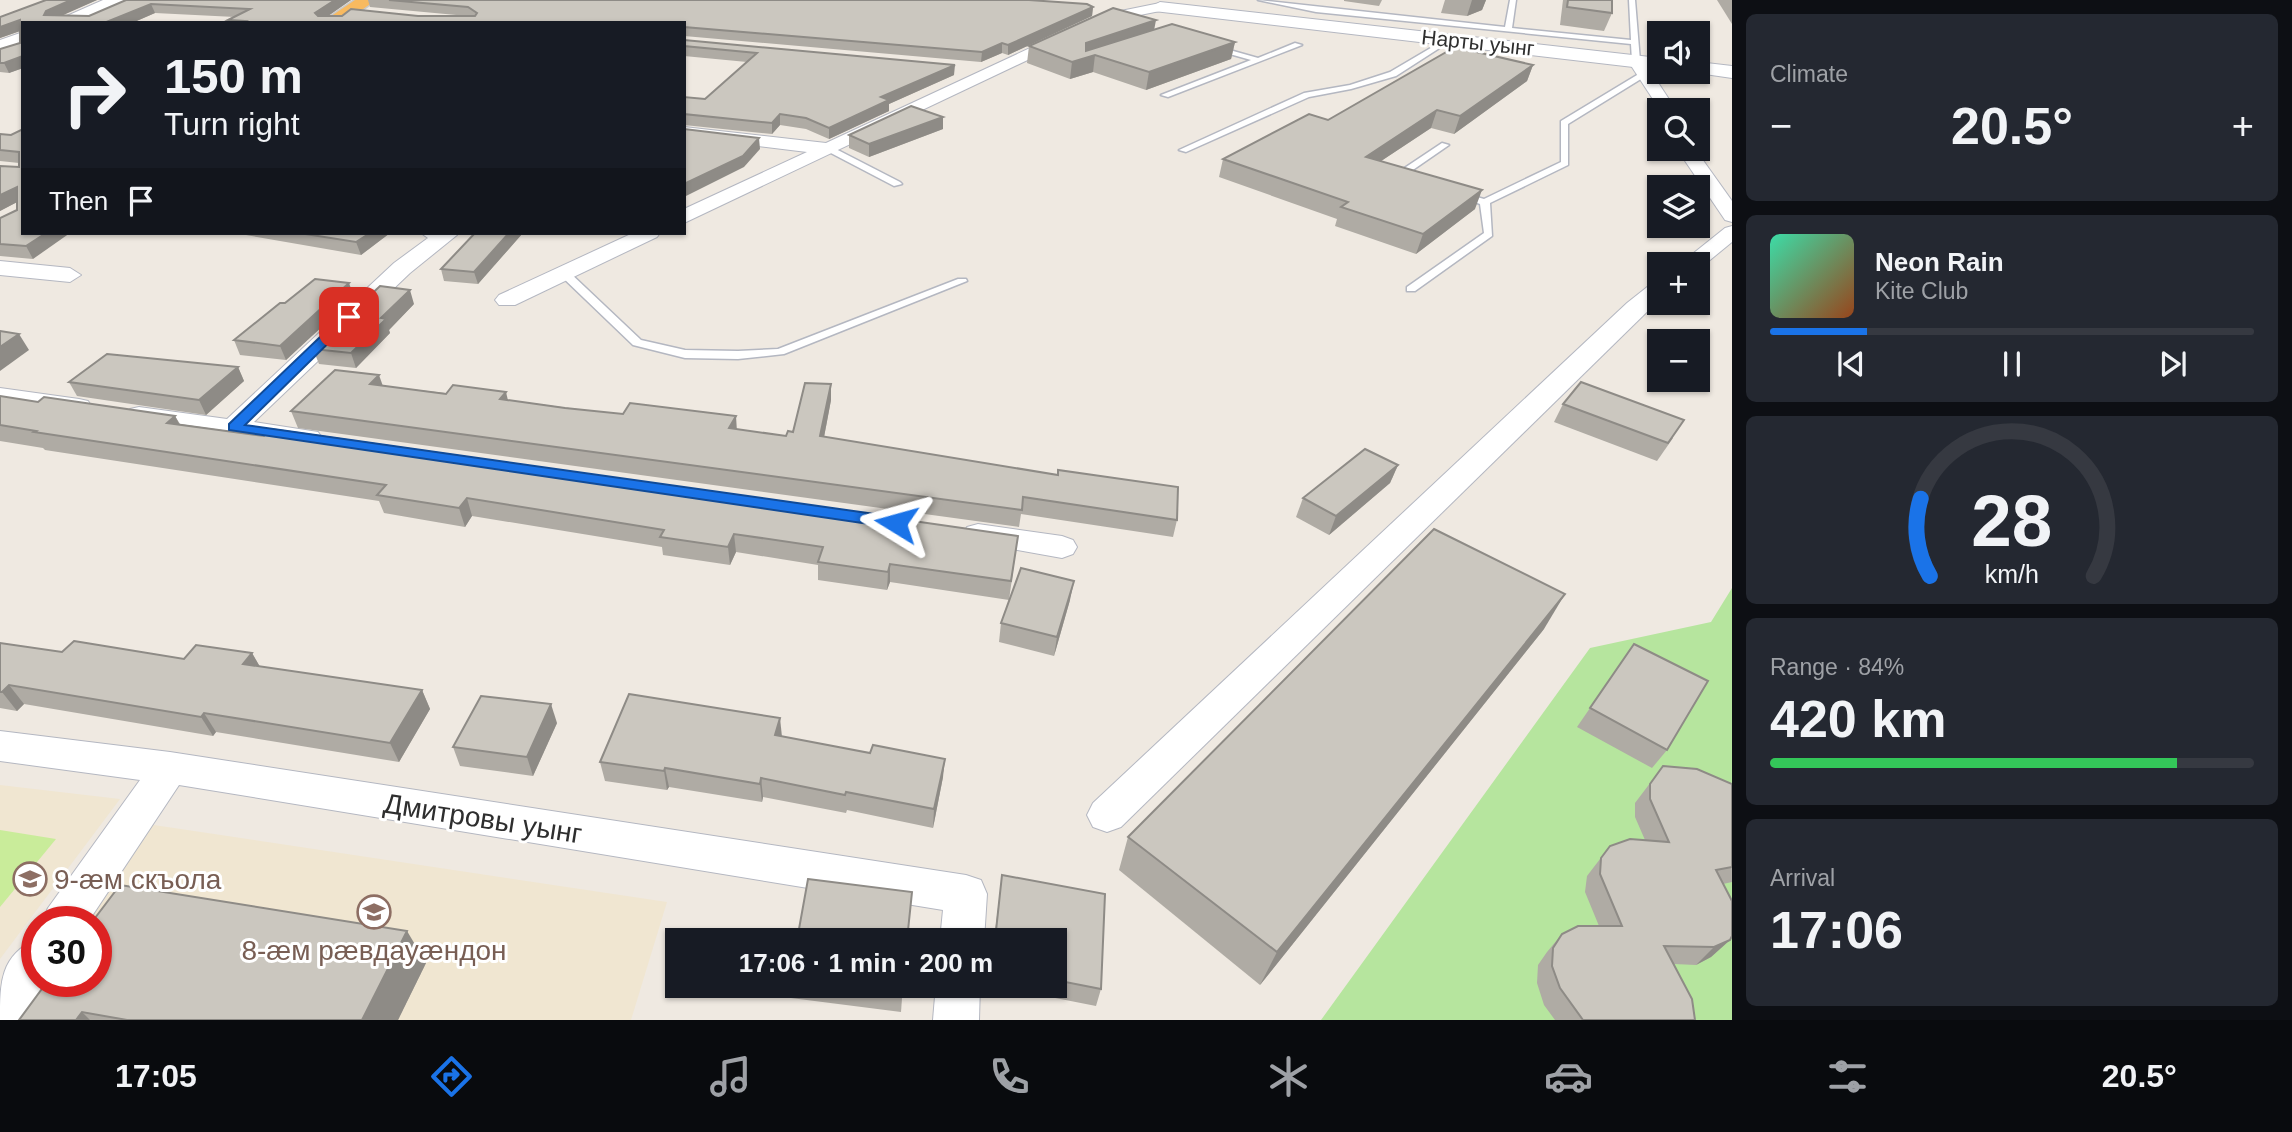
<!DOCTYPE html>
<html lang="en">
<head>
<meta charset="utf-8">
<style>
	:root { --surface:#171b24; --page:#242831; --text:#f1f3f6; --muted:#9ea1a6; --line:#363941; --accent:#1a73e8 }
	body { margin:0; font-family:Helvetica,sans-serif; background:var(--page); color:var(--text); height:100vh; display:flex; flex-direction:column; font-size:26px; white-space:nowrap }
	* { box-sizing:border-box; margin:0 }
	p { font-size:23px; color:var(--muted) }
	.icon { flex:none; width:38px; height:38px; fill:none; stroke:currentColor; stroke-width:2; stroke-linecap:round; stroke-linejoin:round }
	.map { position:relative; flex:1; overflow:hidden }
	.details { display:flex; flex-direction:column; gap:14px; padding:14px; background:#0d0f14; width:560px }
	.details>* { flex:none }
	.top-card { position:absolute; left:21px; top:21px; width:665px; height:214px; border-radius:0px; box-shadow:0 2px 5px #0004; background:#171b24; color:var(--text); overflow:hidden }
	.tools { position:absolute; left:1647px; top:21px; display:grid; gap:14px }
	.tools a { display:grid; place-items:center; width:63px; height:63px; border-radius:0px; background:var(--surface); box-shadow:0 2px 5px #0004; font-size:35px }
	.speed { position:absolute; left:21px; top:906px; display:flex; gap:14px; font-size:35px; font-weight:700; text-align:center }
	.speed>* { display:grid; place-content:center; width:91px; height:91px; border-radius:50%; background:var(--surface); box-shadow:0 2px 5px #0004; line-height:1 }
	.speed .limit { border:10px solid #d22; background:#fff; color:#111 }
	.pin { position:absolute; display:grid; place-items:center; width:60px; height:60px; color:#fff; margin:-30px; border-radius:14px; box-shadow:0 4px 10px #0006 }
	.me { position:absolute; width:77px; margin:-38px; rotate:278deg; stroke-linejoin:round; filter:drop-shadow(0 0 5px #0008) }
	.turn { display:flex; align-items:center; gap:24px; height:147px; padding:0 28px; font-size:32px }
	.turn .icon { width:91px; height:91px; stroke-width:2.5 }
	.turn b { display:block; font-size:49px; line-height:60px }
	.then { display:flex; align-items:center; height:66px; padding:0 28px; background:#0003; gap:14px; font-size:26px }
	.big { font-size:52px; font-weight:800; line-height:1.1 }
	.details .card { flex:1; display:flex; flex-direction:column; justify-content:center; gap:10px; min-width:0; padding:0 24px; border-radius:10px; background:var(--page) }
	.details .dial { align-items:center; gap:0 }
	.dial svg { height:182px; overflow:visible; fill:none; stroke:var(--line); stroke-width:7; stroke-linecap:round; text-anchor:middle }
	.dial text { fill:var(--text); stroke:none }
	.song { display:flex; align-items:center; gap:21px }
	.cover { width:84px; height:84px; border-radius:10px; background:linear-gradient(135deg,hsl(160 70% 55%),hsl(20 70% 35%)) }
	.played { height:7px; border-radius:4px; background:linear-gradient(90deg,var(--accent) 20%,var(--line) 20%) }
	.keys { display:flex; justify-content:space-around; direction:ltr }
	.heat { display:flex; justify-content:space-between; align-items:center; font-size:38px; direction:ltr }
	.charge { height:10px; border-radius:5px; background:linear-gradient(90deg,#34c759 84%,var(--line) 0) }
	.trip { position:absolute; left:665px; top:928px; width:402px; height:70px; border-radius:0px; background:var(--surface); box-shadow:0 2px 5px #0004; font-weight:800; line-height:70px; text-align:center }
	.tabs { display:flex; height:112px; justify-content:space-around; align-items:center; background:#090b0e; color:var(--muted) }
	.tabs .icon { width:49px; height:49px }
	.tabs .active { color:var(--accent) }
	.tabs b { font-size:32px; color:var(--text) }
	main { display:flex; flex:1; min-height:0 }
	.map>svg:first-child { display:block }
</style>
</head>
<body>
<main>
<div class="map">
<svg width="1732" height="1020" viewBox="0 0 1732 1020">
	<rect width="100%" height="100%" fill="#efe9e1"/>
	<g fill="#f0e6d1">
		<path d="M0,785l120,14 -120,160z"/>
		<path d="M147,824l520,78 -36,118h-623l29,-38h59v-60h-19z"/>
	</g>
	<path fill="#b6e59e" d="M1732,588v432h-411l269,-372 121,-26z"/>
	<path fill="#c9ec9a" d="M0,830l56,9 -56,68z"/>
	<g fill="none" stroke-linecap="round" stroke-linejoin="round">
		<defs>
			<g id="service">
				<path d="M1258,0l247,27 5,-27h6l-4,28 119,12 -2,-40h6l5,61 -4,2 -4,-2 -1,-17 -315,-32z"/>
				<path d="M1446,39l6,1 -56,36 -45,13 -42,8 -123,55 -7,-2 125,-57 46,-8 40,-13z"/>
				<path d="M1295,43l7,2 -134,52 -7,-2 90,-35 -39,-11v-4l46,13z"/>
				<path d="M1642,72l7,2 -81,50v41l-78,38 2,33 -77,55h-8v-4l77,-54 -4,-29 -21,-8v-4l25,7 77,-37v-41z"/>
				<path d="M1442,143l7,2 -42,29 4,3 -2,2 -12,-2v-4z"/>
				<path d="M830,146l70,36 2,2 -8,2 -67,-35v-4z"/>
				<path d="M564,270l4,1 73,69 44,10 53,1 40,-2 180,-70h8l1,2 -183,73 -46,5 -53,-1 -52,-13 -73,-70v-4z"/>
			</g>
			<g id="minor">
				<path d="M1160,3l5,1v6l-55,11 -426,202v-14l123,-57 -123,-15v-10l142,16 275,-128z"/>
				<path d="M1636,56l6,2 34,52h-16l-32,-49z"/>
				<path d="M1677,149h18l37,52v21l-7,-2z"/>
				<path d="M1732,226v16l-33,27 -1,-5h-18l45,-36z"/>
				<path d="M421,233l36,2 -47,38 -156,149 64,10 4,6 -4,6 -10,2 -169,-23 -9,-2 -4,-6 4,-6 9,-2 88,12 167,-156 34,-25z"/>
				<path d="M633,233h27l-3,4 -142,68h-16l-4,-5 4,-5z"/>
				<path d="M0,261l70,7 11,7 -11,7 -70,-7z"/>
				<path d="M1659,282v18l-538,527 -14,5 -14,-5 -6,-12 6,-12 534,-500 24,-19z"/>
				<path d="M0,388l79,11 9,2 4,6 -4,6 -9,2 -79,-11z"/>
				<path d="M978,524l84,12 11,4 4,7 -4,7 -11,4 -95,-17 -4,-7 4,-7z"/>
				<path d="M0,731l170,21 796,123 15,5 6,14 -3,46h-44l3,-30 -764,-125 -91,137h-46l6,-14 92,-128 -140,-19z"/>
				<path d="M37,939v43h11l-26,38h-22c0,-37 0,-65 37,-81z"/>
				<path d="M936,985h44l-1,35h-46z"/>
			</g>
			<g id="tertiary">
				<path d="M103,0h23l-50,23h-25z"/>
				<path d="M1160,2l499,56v12l-505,-59 -3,-4z"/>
				<path d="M23,32v12l-23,8v-12z"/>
				<path d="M1698,62l34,4v12l-41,-6h7z"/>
			</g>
			<path id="trunk" d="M355,0h21l-33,23h-22z"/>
		</defs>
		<use href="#service" stroke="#b4b7c1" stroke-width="3"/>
		<use href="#minor" stroke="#b4b7c1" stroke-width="2"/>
		<use href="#tertiary" stroke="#b4b7c1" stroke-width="2"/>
		<use href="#trunk" stroke="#c9c9c9" stroke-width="3"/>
		<use href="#service" fill="#fff" fill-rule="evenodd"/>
		<use href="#minor" fill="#fff" fill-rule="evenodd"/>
		<use href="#tertiary" fill="#fff" fill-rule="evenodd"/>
		<use href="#trunk" fill="#f8ba60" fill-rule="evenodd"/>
	</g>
	<g fill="#afaba4">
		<path d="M46,0h51l-35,15 27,1 37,-16h225l-23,16h14l9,-7 67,7h49l-97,-9 -2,-7h661l58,4 6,3 -1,9 -84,39 -6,-2 -21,9 -297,-26v-13h-455l-1,-3 7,-3 -80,-4 -23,10h-109v45l-14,5 -9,-1v-23l20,-6v-12l-20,7v-21z"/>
		<path d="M1344,0h38l-3,6 -35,-5z"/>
		<path d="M1445,0h41l-4,10 -15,6 -26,-3z"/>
		<path d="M1563,0h49v13l-8,18 -44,-6z"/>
		<path d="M1717,0h15v24z"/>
		<path d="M1154,30l81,12 -4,17 -85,31 -53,-18 -23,7 -43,-16 2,-17z"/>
		<path d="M684,40l270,35 -65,29v7l-60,28 -23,-10 -26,-4 -8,9 -88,-9v-28l21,2 42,-37 -63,-6z"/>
		<path d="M1533,65l-6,16 -73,53 -23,-6 -50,33 94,48 -59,45 -81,-28 2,-7 -118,-42 4,-18 105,-39z"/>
		<path d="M23,129l10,130 -33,-3v-38l17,-8v-8l-17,9v-45l19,1v-4l-19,-2v-27l11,1z"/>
		<path d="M943,129l-74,28 -20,-9v-13z"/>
		<path d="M245,233h145l-29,22 -115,-20z"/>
		<path d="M476,233h50l-1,2 -3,-1 -44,50 -34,-3 -3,-12z"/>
		<path d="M354,297l-68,63 -46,-5 -6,-15 51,-37z"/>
		<path d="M414,304l-25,26 1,3 -34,35 -37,-4 -6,-15z"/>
		<path d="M238,367l6,14 -38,34 -129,-19 -8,-14z"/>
		<path d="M383,386l125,14 278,36 7,-4 38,-32 -7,37 353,83 -4,17 -152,-23 -2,13 -721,-99 -7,-17z"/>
		<path d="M0,396l38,6 137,14 5,8 84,12 754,100 -9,64 -119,-18 -3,8 -69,-10v-15l-82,-13 -6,13 -67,-10 -1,-8 -190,-31 -7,11 -81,-14 -5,-12 -334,-51 -2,-2 -43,-7z"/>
		<path d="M1563,404l110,34 -16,23 -103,-39z"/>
		<path d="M1398,465l-8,18 -61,52 -33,-18 7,-19z"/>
		<path d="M1070,600l-16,56 -55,-14 2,-19z"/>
		<path d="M1544,629l-284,356 -141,-115 9,-33z"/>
		<path d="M0,643l62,9 122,7 68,-6 8,14 162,23 8,19 -31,53 -183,-30 -3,4 -189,-32 -7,7 -17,-3z"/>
		<path d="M1634,644l33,106 -15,18 -75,-41z"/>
		<path d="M557,723l-24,53 -73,-10 -7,-19z"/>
		<path d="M782,736l161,41 -10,51 -86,-18 -1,3 -83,-16 -1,5 -93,-15 -2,3 -62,-9 -5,-19z"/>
		<path d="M1663,766l69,18v98l-9,2 7,56 -19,17 -15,8 -22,-1 21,56h-140l-11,-15 -7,-22 1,-18 9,-13 15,-18 37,-8 -14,-34 2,-16 23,-30 35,-6 -10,-23v-14z"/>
		<path d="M1002,875l99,114 -5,17 -106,-21h65v-45h-61z"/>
		<path d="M426,963l-28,57h-379z"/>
		<path d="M789,985h114l-2,27 -110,-14z"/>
	</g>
	<g fill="#8e8b86">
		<path d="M71,0h26l-47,21 -6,-6 2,-4z"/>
		<path d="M335,0h16l-33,23 -3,-10z"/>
		<path d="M1472,0h14l-4,10 -15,6z"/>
		<path d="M151,4l4,9 -23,10h-28z"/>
		<path d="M1093,7l-1,9 -84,39v-10z"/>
		<path d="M20,20l3,10 -23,8v-11z"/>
		<path d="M1156,20l-3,16 -58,19 -2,17 -23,7 2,-17 14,-19z"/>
		<path d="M1235,42l-4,17 -85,31 3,-18z"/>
		<path d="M1002,43v10l-21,9 1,-10z"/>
		<path d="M23,56v12l-14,5 -5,-10z"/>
		<path d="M955,65l-1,10 -65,29v7l-60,28v-11l52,-31z"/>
		<path d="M1533,65l-6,16 -73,53 6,-18z"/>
		<path d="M1437,110l-6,18 -71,47 6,-18z"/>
		<path d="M780,114v11l-8,9v-11z"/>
		<path d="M943,117v12l-74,28v-13z"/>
		<path d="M759,138l1,11 -16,18 -60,30v-13z"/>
		<path d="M17,187l6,12 -23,12v-16z"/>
		<path d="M1482,190l-7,19 -59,45 7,-20z"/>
		<path d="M46,233h24l-37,26 -7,-13z"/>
		<path d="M370,233h20l-29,22 -5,-13z"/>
		<path d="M509,233h12l1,1 -44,50 -4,-12z"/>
		<path d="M349,283l5,14 -68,63 -6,-14z"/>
		<path d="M410,290l4,14 -25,26 1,3 -34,35 -5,-15 30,-35z"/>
		<path d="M19,334l10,16 -29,21v-24z"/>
		<path d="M238,367l6,14 -38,34 -7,-15z"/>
		<path d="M379,375l6,17 -15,-8z"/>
		<path d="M831,384v16l-10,53 -1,-17z"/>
		<path d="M506,392l4,17 -10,-10z"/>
		<path d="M175,416l9,17 -17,-10z"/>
		<path d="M736,416l1,16 -8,-4z"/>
		<path d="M1398,465l-8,18 -61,52 7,-19z"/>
		<path d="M467,498l5,18 -7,11 -6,-19z"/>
		<path d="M734,534l2,18 -6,13 -2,-18z"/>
		<path d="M890,564v18l-3,8 1,-18z"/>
		<path d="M1074,581l-4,19 -16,56 3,-19z"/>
		<path d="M1565,594l-21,35 -284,356 17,-33z"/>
		<path d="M252,653l11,19 -20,-8z"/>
		<path d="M9,685l15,19 -7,7 -15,-19z"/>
		<path d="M422,690l8,19 -31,53 -9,-19z"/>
		<path d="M551,704l6,19 -24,53 -6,-19z"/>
		<path d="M204,713l12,19 -3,4 -12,-19z"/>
		<path d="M780,718l2,19 -7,-2z"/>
		<path d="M945,759l-2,18 -10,51 1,-19z"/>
		<path d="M665,768l4,19 -2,3 -3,-19z"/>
		<path d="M761,778l2,19 -1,5 -2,-18z"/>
		<path d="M407,931l19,32 -28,57h-36z"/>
		<path d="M1730,940l-19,17 -15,8 18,-18z"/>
		<path d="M82,1012l8,8h-14z"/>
	</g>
	<g fill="#cbc7bf" stroke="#8e8b86" stroke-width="2">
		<path d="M46,0h25l-25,11 -2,4 45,1 37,-16h209l-20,13 3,3h24l9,-7 67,7h57l2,-3 -9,-6 -79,-7h640l58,4 6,3 -85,38 -6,-2 -20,9 -298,-25v-4h-441l3,-2 -18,-1 22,-11 -99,-5 -47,19h-81v33l-19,7h-4v-14l20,-6v-23l-20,7v-10z"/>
		<path d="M1568,0h44v13l-45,-6z"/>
		<path d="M1113,8l43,12 -70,23v8l86,-27 63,18 -86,30 -54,-17 -23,7 -43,-16z"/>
		<path d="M684,40l271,25 -74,32 8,3 -60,28 -23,-10 -26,-4 -8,9 -88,-9v-17l21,2 52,-46 -73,-7z"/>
		<path d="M1455,47l78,18 -73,51 -23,-6 -71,47 116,33 -59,44 -82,-27 7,-5 -125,-43 86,-45 19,6z"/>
		<path d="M911,106l32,11 -74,27 -20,-9z"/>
		<path d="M23,129v104h23l-20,13 -26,-2v-26l17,-8v-23l-17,8v-29l19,1v-15l-19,-2v-16l11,1z"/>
		<path d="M684,129l75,9 -16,18 -59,28z"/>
		<path d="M299,233h71l-14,9z"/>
		<path d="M475,233h34l-35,39 -33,-3z"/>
		<path d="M315,279l34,4 -69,63 -46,-6 46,-37h5z"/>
		<path d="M380,286l30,4 -29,28 5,1 -35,34 -38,-4z"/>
		<path d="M0,331l19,3 -19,13z"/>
		<path d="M107,354l131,13 -39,33 -130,-18z"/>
		<path d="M335,370l44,5 -9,9 76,10 7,-9 53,7 -6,7 65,9 58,6 7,-11 106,13 -7,12 57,8 2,-5 5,1 12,-49 26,1 -11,52 238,39v-5l120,17 -1,33 -154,-23 -1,13 -731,-99z"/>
		<path d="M1581,382l103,38 -16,23 -105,-39z"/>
		<path d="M0,396l38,6 6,-5 131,19 -8,7 97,13 7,-7 747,107 -7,45 -121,-17 -2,8 -70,-10 5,-15 -89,-13 -6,13 -68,-10 4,-7 -197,-32 -8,10 -82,-13 9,-10 -352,-53 2,-1 -36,-6z"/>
		<path d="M1365,449l33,16 -62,51 -33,-18z"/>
		<path d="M1434,529l131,65 -288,358 -149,-115z"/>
		<path d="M1021,568l53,13 -17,56 -56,-14z"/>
		<path d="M74,641l110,18 12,-14 56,8 -9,11 179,26 -32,53 -186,-30 -3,4 -192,-32 -7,7h-2v-49l62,9z"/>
		<path d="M1634,644l74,37 -41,69 -77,-42z"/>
		<path d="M629,694l151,24 -5,17 95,18 3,-8 72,14 -11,50 -88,-17 -1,3 -84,-17 -1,6 -95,-16 -1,3 -64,-9z"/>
		<path d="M481,696l70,8 -24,53 -74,-10z"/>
		<path d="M1663,766l34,3 35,15v83l-16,3 16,31v35l-2,4 -16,7 -50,-1 28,53 3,21h-112l-23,-32 -8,-22 1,-18 9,-14 16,-8h44l-22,-52 1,-16 9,-12 20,-7 39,3 -19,-43v-15z"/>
		<path d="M1002,875l103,19 -4,95 -46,-9v-40h-60z"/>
		<path d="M808,879l104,13 -5,48h-110z"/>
		<path d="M120,885l287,46 -45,89h-235l-45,-8 -6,8h-57l28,-38h49v-60h-4z"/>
		<path d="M821,985h81l-1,10z"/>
	</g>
	<path fill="#1a73e8" stroke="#114b97" stroke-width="2" d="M344,314l11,3 -110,108 651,92 8,6 -8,5 -667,-98v-6z"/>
	<defs>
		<symbol id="school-ring" viewBox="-11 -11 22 22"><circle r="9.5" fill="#fff" stroke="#8d6e63" stroke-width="1.5"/><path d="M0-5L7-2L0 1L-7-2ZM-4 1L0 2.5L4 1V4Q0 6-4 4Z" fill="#8d6e63"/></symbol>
	</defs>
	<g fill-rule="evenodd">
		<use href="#school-ring" x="11" y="860" width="38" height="38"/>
		<use href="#school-ring" x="355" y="893" width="38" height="38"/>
	</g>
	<g text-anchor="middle" stroke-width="6" stroke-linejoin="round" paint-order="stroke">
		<g font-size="21" fill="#2e2e2e" stroke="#fff">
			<text transform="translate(1478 43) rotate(6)" y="7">Нарты уынг</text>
		</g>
		<g font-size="28" fill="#2e2e2e" stroke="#fff">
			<text transform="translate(483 818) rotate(9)" y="10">Дмитровы уынг</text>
		</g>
		<g font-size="28" fill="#785e54" stroke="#fff" text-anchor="start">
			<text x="54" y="889">9-æм скъола</text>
			<text x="374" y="960" text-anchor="middle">8-æм рӕвдауӕндон</text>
		</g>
	</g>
</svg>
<div class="tools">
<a><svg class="icon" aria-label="sound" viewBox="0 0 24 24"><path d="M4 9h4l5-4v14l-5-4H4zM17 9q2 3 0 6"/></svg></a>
<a><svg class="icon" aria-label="search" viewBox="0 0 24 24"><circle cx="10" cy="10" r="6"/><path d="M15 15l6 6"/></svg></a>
<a><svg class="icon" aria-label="layers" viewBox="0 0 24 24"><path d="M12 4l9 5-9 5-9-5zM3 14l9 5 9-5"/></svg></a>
<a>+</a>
<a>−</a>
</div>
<div class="speed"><div class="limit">30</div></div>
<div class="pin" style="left:349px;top:317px;background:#d93025"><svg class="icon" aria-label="arrive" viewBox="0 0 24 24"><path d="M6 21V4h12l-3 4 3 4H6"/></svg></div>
<svg class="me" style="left:896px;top:523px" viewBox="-20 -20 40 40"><path d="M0-17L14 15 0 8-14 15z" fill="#1a73e8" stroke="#fff" stroke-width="4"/></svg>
<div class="trip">17:06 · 1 min · 200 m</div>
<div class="top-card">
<div class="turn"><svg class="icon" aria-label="right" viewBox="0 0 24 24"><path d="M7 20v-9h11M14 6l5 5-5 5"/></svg><div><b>150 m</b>Turn right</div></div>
<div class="then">Then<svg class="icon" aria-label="arrive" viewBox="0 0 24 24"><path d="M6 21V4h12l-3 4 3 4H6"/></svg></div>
</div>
</div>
<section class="details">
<div class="card"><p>Climate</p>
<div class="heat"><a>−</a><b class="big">20.5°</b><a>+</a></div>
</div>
<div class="card">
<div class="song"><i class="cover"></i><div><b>Neon Rain</b><p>Kite Club</p></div></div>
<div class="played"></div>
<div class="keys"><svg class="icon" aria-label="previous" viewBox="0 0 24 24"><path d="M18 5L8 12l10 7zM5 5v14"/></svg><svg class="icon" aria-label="pause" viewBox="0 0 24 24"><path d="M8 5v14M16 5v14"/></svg><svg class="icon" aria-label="next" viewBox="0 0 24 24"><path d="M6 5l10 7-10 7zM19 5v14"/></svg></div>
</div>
<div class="card dial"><svg viewBox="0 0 100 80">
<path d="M14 69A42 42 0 1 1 86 69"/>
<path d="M14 69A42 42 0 0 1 10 35" stroke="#1a73e8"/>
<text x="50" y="56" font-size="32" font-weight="700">28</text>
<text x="50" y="72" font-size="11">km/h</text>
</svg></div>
<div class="card"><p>Range · 84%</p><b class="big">420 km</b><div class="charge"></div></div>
<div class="card"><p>Arrival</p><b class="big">17:06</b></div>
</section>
</main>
<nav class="tabs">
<b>17:05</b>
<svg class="icon active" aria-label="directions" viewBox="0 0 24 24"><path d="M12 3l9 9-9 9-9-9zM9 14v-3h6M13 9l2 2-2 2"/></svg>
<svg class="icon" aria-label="music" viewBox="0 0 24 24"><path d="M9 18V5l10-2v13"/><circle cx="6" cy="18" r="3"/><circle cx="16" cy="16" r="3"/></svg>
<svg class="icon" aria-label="phone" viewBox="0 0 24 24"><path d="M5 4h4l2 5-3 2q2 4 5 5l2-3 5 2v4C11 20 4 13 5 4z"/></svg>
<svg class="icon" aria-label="climate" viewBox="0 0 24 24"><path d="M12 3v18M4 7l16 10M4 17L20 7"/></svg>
<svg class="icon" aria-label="car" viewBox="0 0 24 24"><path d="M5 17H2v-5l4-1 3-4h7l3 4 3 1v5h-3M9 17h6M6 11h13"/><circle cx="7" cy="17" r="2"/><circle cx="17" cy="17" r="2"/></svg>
<svg class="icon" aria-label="filters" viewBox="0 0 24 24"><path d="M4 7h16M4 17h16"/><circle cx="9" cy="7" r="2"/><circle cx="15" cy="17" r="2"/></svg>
<b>20.5°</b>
</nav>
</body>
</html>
